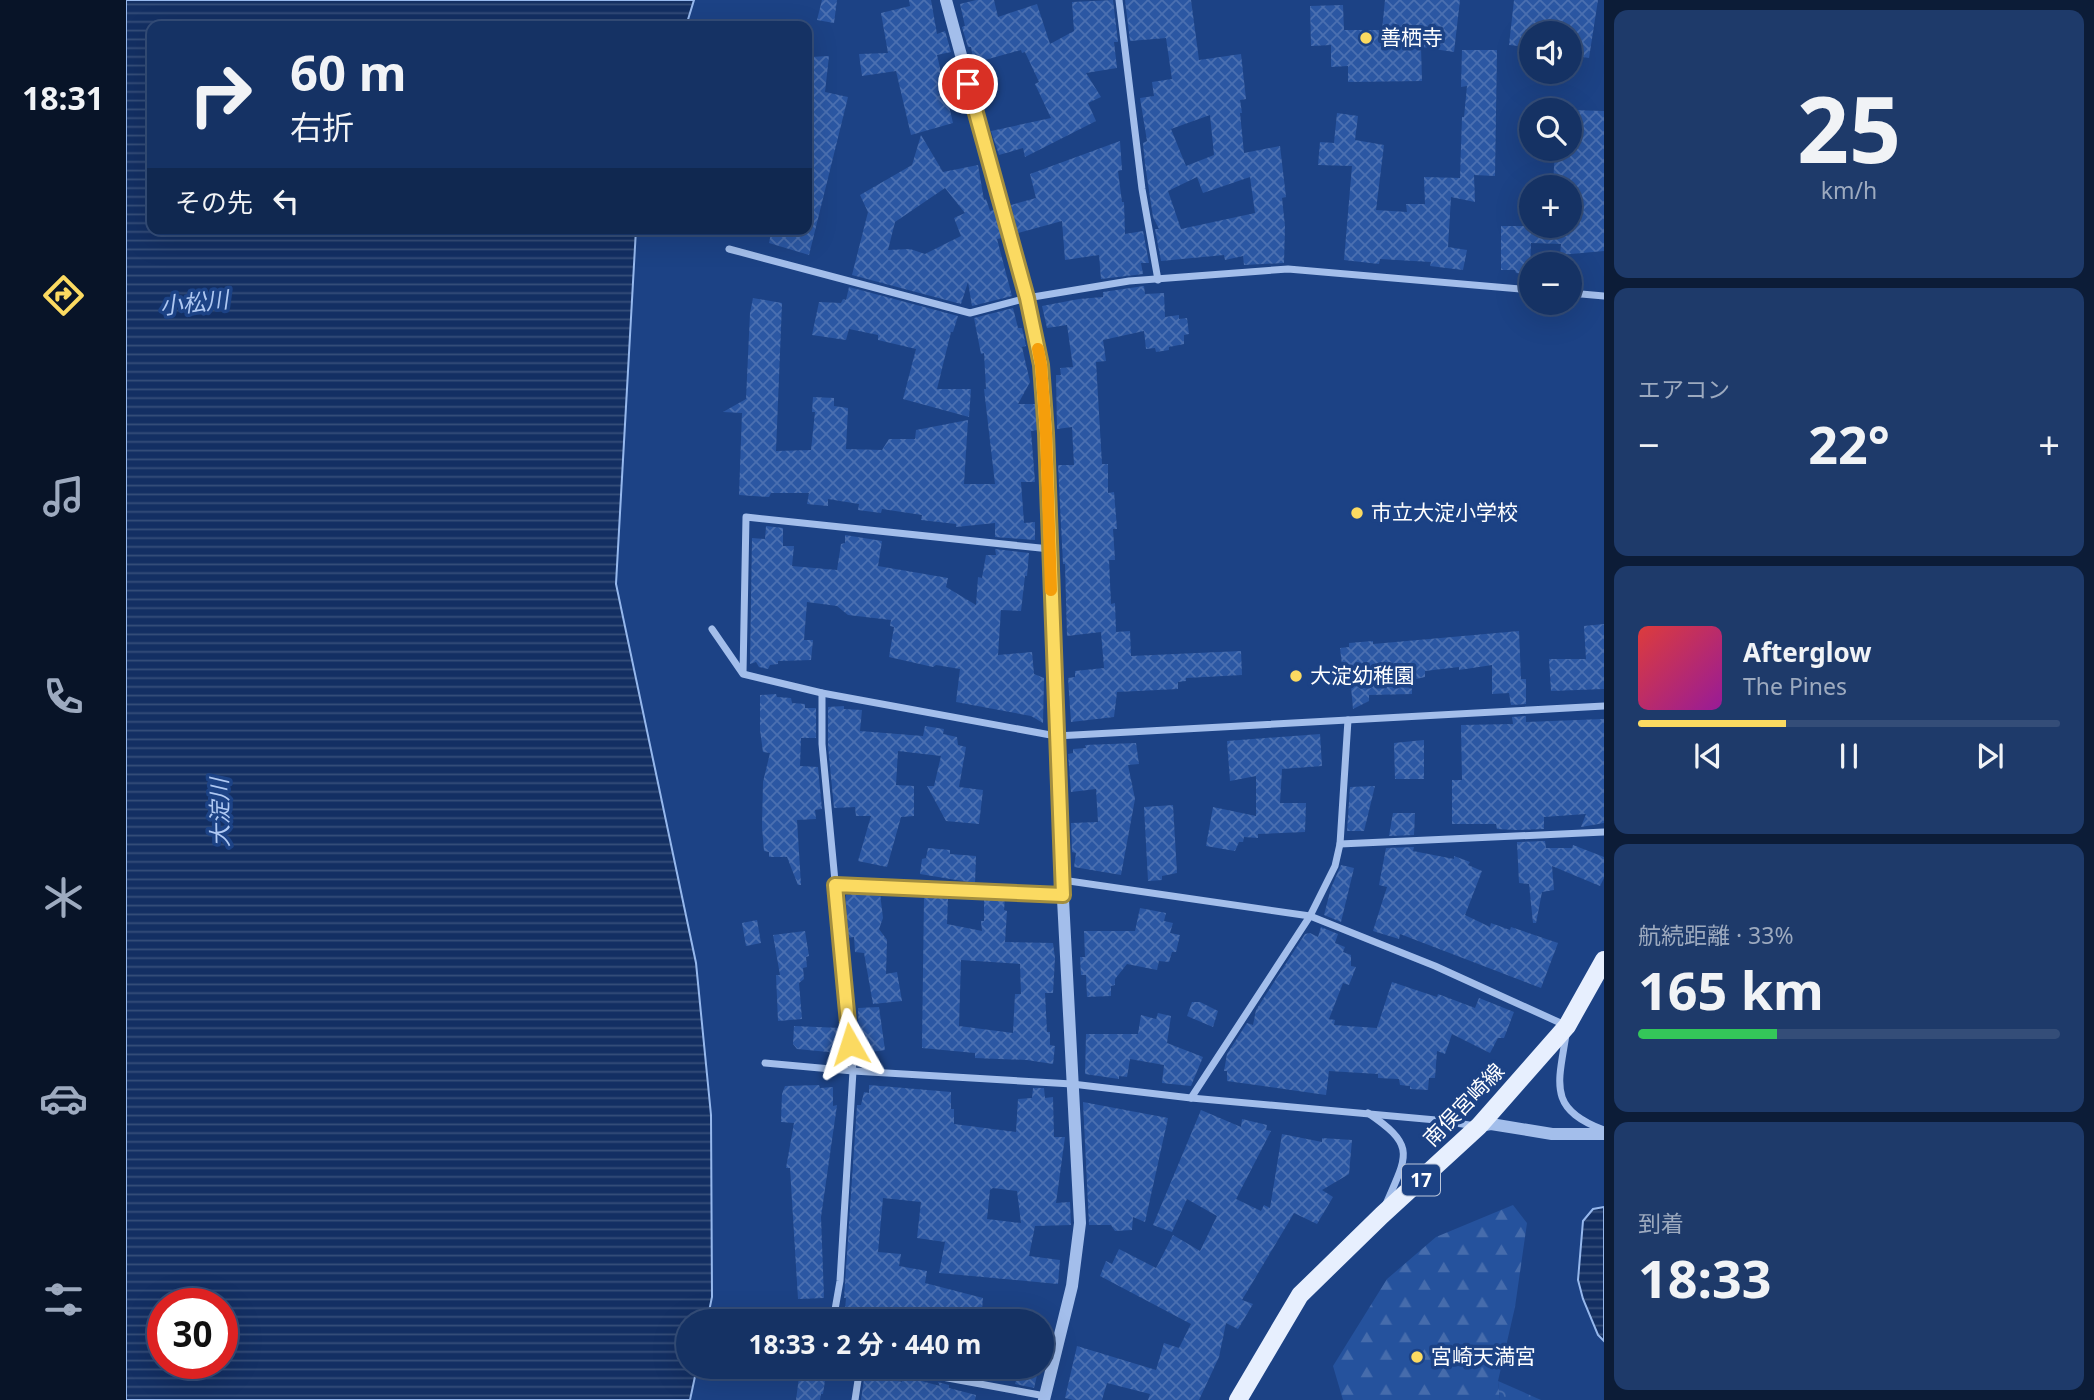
<!DOCTYPE html>
<html lang="ja">
<head>
<meta charset="utf-8">
<style>
	:root { --surface:#153264; --page:#1e3a6a; --text:#f1f3f6; --muted:#9daabf; --line:#344d78; --accent:#fbda61 }
	body { margin:0; font-family:"Noto Sans","Noto Sans JP",sans-serif; background:var(--page); color:var(--text); height:100vh; display:flex; flex-direction:column; font-size:26px; white-space:nowrap }
	* { box-sizing:border-box; margin:0 }
	p { font-size:23px; color:var(--muted) }
	.icon { flex:none; width:38px; height:38px; fill:none; stroke:currentColor; stroke-width:2; stroke-linecap:round; stroke-linejoin:round }
	.map { position:relative; flex:1; overflow:hidden }
	.details { display:flex; flex-direction:column; gap:10px; padding:10px; background:#0c1c37; width:490px }
	.details>* { flex:none }
	.hud { position:absolute; left:21px; top:21px; width:665px; height:214px; border-radius:14px; box-shadow:0 7px 28px #0002,0 0 0 2px var(--line); background:#153264; color:var(--text); overflow:hidden }
	.fabs { position:absolute; left:1393px; top:21px; display:grid; gap:14px }
	.fabs a { display:grid; place-items:center; width:63px; height:63px; border-radius:50%; background:var(--surface); box-shadow:0 7px 28px #0002,0 0 0 2px var(--line); font-size:35px }
	.speed { position:absolute; left:21px; top:1288px; display:flex; gap:14px; font-size:35px; font-weight:700; text-align:center }
	.speed>* { display:grid; place-content:center; width:91px; height:91px; border-radius:50%; background:var(--surface); box-shadow:0 7px 28px #0002,0 0 0 2px var(--line); line-height:1 }
	.speed .limit { border:10px solid #d22; background:#fff; color:#111 }
	.pin { position:absolute; display:grid; place-items:center; width:60px; height:60px; color:#fff; margin:-30px; border:4px solid #fff; border-radius:50%; box-shadow:0 2px 7px #0007 }
	.me { position:absolute; width:77px; margin:-38px; rotate:354deg; stroke-linejoin:round; filter:drop-shadow(0 0 5px #0008) }
	.turn { display:flex; align-items:center; gap:24px; height:147px; padding:0 28px; font-size:32px }
	.turn .icon { width:91px; height:91px; stroke-width:2.5 }
	.turn b { display:block; font-size:49px; line-height:60px }
	.then { display:flex; align-items:center; height:66px; padding:0 28px; background:#0003; gap:14px; font-size:26px }
	.big { font-size:52px; font-weight:700; line-height:1.1 }
	.details .card { flex:1; display:flex; flex-direction:column; justify-content:center; gap:10px; min-width:0; padding:0 24px; border-radius:14px; background:var(--page) }
	.details .dial { align-items:center; gap:0 }
	.dial b { font-size:91px; line-height:1 }
	.song { display:flex; align-items:center; gap:21px }
	.cover { width:84px; height:84px; border-radius:10px; background:linear-gradient(135deg,hsl(0 70% 55%),hsl(300 70% 35%)) }
	.played { height:7px; border-radius:4px; background:linear-gradient(90deg,var(--accent) 35%,var(--line) 35%) }
	.keys { display:flex; justify-content:space-around; direction:ltr }
	.heat { display:flex; justify-content:space-between; align-items:center; font-size:38px; direction:ltr }
	.charge { height:10px; border-radius:5px; background:linear-gradient(90deg,#34c759 33%,var(--line) 0) }
	.trip { position:absolute; left:550px; top:1309px; width:378px; height:70px; border-radius:35px; background:var(--surface); box-shadow:0 7px 28px #0002,0 0 0 2px var(--line); font-weight:700; line-height:70px; text-align:center }
	main { display:flex; flex:1; min-height:0 }
	.dock { display:flex; flex-direction:column; width:126px; justify-content:space-around; align-items:center; background:#081428; color:var(--muted) }
	.dock .icon { width:49px; height:49px }
	.dock .on { color:var(--accent) }
	.dock b { font-size:32px; color:var(--text) }
	.map>svg:first-child { display:block }
</style>
</head>
<body>
<main>
<nav class="dock">
<b>18:31</b>
<svg class="icon on" aria-label="directions" viewBox="0 0 24 24"><path d="M12 3l9 9-9 9-9-9zM9 14v-3h6M13 9l2 2-2 2"/></svg>
<svg class="icon" aria-label="music" viewBox="0 0 24 24"><path d="M9 18V5l10-2v13"/><circle cx="6" cy="18" r="3"/><circle cx="16" cy="16" r="3"/></svg>
<svg class="icon" aria-label="phone" viewBox="0 0 24 24"><path d="M5 4h4l2 5-3 2q2 4 5 5l2-3 5 2v4C11 20 4 13 5 4z"/></svg>
<svg class="icon" aria-label="climate" viewBox="0 0 24 24"><path d="M12 3v18M4 7l16 10M4 17L20 7"/></svg>
<svg class="icon" aria-label="car" viewBox="0 0 24 24"><path d="M5 17H2v-5l4-1 3-4h7l3 4 3 1v5h-3M9 17h6M6 11h13"/><circle cx="7" cy="17" r="2"/><circle cx="17" cy="17" r="2"/></svg>
<svg class="icon" aria-label="filters" viewBox="0 0 24 24"><path d="M4 7h16M4 17h16"/><circle cx="9" cy="7" r="2"/><circle cx="15" cy="17" r="2"/></svg>
</nav>
<div class="map">
<svg width="1478" height="1400" viewBox="0 0 1478 1400">
	<defs>
		<pattern id="forest-firs" width="22" height="20" patternUnits="userSpaceOnUse" patternTransform="scale(1.75)"><rect width="22" height="20" fill="#25529d"/><path d="M5 1l3.5 6h-7zM16 11l3.5 6h-7z" fill="#466cac"/></pattern>
		<pattern id="park-crowns" width="20" height="18" patternUnits="userSpaceOnUse" patternTransform="scale(1.75)"><rect width="20" height="18" fill="#25529d"/><path d="M2 6a3 3 0 1 1 6 0M12 15a3 3 0 1 1 6 0" fill="none" stroke="#466cac"/></pattern>
		<pattern id="water-rules" width="6" height="5" patternUnits="userSpaceOnUse" patternTransform="scale(1.75)"><rect width="6" height="5" fill="#132f63"/><path d="M0 2.5h6" fill="none" stroke="#364e7a"/></pattern>
		<pattern id="building-cross-hatch" width="8" height="8" patternUnits="userSpaceOnUse" patternTransform="scale(1.75)"><rect width="8" height="8" fill="#2b57a3"/><path d="M0 0l8 8M0 8l8-8" fill="none" stroke="#4b70b1"/></pattern>
	</defs>
	<rect width="100%" height="100%" fill="#1c4285"/>
	<path fill="url(#forest-firs)" d="M1387,1205l14,18 -12,84 -17,74 2,19h-157l-10,-34 54,-87 49,-42z"/>
	<path fill="url(#park-crowns)" d="M1372,1381l43,19h-41z"/>
	<g fill="url(#water-rules)" stroke="#96b8ed" stroke-width="2" fill-rule="evenodd">
		<path d="M0,0h568l-8,26h-534v203h484l-20,355 80,379 15,152 1,182 -5,24h-19v46h9l-7,33h-564zM37,1304h59v59h-59z"/>
		<path d="M1478,1207v134l-6,-6 -15,-36 -5,-19 5,-59 10,-12z"/>
	</g>
	<g fill="url(#building-cross-hatch)" fill-rule="evenodd">
		<path d="M696,0h15l-3,23 -17,-3z"/>
		<path d="M783,0h22l6,34 8,-3 6,21 -14,3 16,68 -42,12 -15,-64 -34,5 -3,-22 29,-1 -7,-40 29,-7z"/>
		<path d="M850,0h18l4,17 39,-13 13,40 24,-13 -2,-29 41,-2 5,42h-4l3,26 -31,5 15,24 -13,6 8,18 -71,36 -2,-9 -24,7 -8,-24 60,-13 -16,-34 4,-2 -14,-30 -3,1 -1,-3 -47,13 -3,-16h-3l-6,-20 3,-1 -5,-22z"/>
		<path d="M999,0h66l8,60 42,-6 5,45 -6,1 2,13h-2l4,40 36,-7 6,51 -4,1 3,28 -1,37 -40,2 -1,-9 -18,4 -1,-5 -63,6 -6,-32h4l-6,-12 -8,-53 -2,-21 4,-2 -7,-43 14,-2 -2,-14 20,-3 -6,-41 -36,3zM1084,115l4,40 -28,11 -15,-37zM1071,177l6,16 47,-16 5,36 -74,16 -13,-38z"/>
		<path d="M1259,0h75l-6,52 -33,-5 1,34 -74,1v-16l-17,1v-22l-20,1 -1,-40 33,-1 1,25h38z"/>
		<path d="M1388,0h84l-9,58 -19,-3v-22h-39l-2,14 -20,-2z"/>
		<path d="M1336,50h35l-2,126 -21,-1 1,27 -24,-5 -3,50 19,3 -4,20 -33,-4 1,-4 -51,-3 -1,5 -35,-4 8,-94 -34,-1 2,-23 14,1 3,-30 21,3 -3,24 29,5 -8,65 31,2 -1,-8h19l-1,-27 36,1 2,-61h2l3,-31 -6,1z"/>
		<path d="M703,56l-4,36 23,5 -39,158 -40,-12 3,-14h35v-150l3,-22z"/>
		<path d="M1444,110l34,1v140l-44,4 1,-11 -30,-1 -1,31 -14,-1 -1,-3h-14v-44h69l2,-41h-19l2,-36h15z"/>
		<path d="M795,135l22,37 35,-7 6,35 2,-1 4,12 4,-1 8,28 -5,1 15,57 -40,10 -4,-24 -7,22 -109,-29 16,-63 -8,-17 52,-30zM819,188l20,25 -11,5 7,18 -36,18 -15,-5 -22,1 7,-28z"/>
		<path d="M994,141l2,29 -4,1 4,31h2l1,32 18,-3 6,32h-8l2,11 -42,5 -2,-24 -34,5 -3,-39 -44,12 -7,-28 25,-7 -6,-24z"/>
		<path d="M1018,286l1,8 19,-1 1,24 14,-2v4l8,-1 2,16 -5,1v9l-15,3v3l-13,2 -1,-4 -9,1 -2,-18 -41,9 3,21 -10,1 6,102h6v29l6,-1 3,37h-4l2,31h-6l2,44 4,-1 1,29 14,-1 1,25 110,-5 1,24 -56,3v3l-8,1v7l-61,3 -3,25 -43,5 -3,-44 7,-1v-6l29,-3 -3,-36 -34,4 -2,-72h-2l-5,-99h16l-2,-38 -15,2 -1,-54h5l-1,-7 13,-1 -6,-42 -20,3 -5,-22 37,-7 24,-2v-5z"/>
		<path d="M723,287l109,29 -5,16h-2l-14,57h34l-2,28 -66,-18 13,-50 -38,-9v-5l-29,-6 -3,11 -34,-5 7,-33 22,1 2,-4 3,1z"/>
		<path d="M627,298l29,5 -6,148 35,-1 4,-38h-3l1,-15 21,1v8l14,2 -2,41 36,1 7,-11h26l1,-9 52,-10 -4,64h31l-11,-95h2l-2,-36 -3,1 -7,-36 39,-10 5,20h4l4,18 -4,1 8,35 -12,22h17l2,26 -6,1 4,51h-14l3,41 11,-1v18l-40,-3v-14l-39,4v-3l-35,-4 1,-5 -40,-6 -1,4 -23,-3 1,-6 -31,-5v7l-21,-2 2,-11h-38l-2,4 -30,-2 3,-82 -19,-1 23,-13 4,-86z"/>
		<path d="M640,526l17,2v18h11l-2,20 45,4 4,-26 4,-1v-8l37,6 -4,25 70,12 -2,9 30,18 2,-28 4,1 4,-23h10l-1,-6 34,4 -2,23h-2l-4,35 -20,-1 -3,45 34,-3 2,22 10,4 -1,45 -12,-7 -75,-14 4,-33 -24,-4 -3,2 -44,-10 5,-30 -4,-1 1,-6 -43,-5 -11,-9 -30,-4 -3,38h9l-2,20 -33,1v3l-8,1 -2,4 -9,-2 -3,-5 -6,2 2,-126 13,1z"/>
		<path d="M1478,624v65l-53,2 -2,-32h37l-2,-33z"/>
		<path d="M1393,631l2,48h5v25l-15,1 -2,-12 -17,1v-29l-33,5v-3l-34,4v6l-13,3v14l-43,1v6l-16,8 -4,-45 -7,1 -2,-17 9,-1v-4l24,-2v3z"/>
		<path d="M650,694l1,3 14,1 1,5 13,1v4h11v30h-15l-1,28 18,1 4,42 -7,1 1,9 -19,1 4,65h-3l-11,-28h-18v-5l-5,-1 -2,-24 1,-45 7,-29 -7,-1 -3,-22v-35z"/>
		<path d="M718,706v3l18,1 -2,21 63,5 2,-10 19,3 -1,5 14,3 1,8 8,2 -7,40 24,3 -4,34 -33,-3 -19,-35h7l7,-30 -43,-5 -2,34 18,1v30l-13,1 -14,50 -29,-6 13,-45h-15l-1,-9 -21,1 -6,-62v-39z"/>
		<path d="M1400,716v6l78,-3v104l-23,4 5,-13 -42,3v12l-28,1 -19,-1 -1,-5h-44v-44h10l-1,-55 52,-1 -1,-7z"/>
		<path d="M1194,734l2,32 -40,3 -2,34h26l-1,29 -47,2v4l-14,-1 -1,5h-4l-4,9 -29,-5 7,-39 43,9v-40l-26,5 -3,-40z"/>
		<path d="M1298,740v39h-29l-1,-36z"/>
		<path d="M1010,743l3,21 -11,1 7,34 -14,76 -47,-8 2,-14 -4,-1 -1,-29 27,-1 -2,-33 -25,3 -3,-38 5,-1v-4l13,-1 -1,-3z"/>
		<path d="M1249,786l-11,45h-17l3,-44z"/>
		<path d="M1047,805l4,68 -15,3v4l-14,1 -4,-74z"/>
		<path d="M1267,813h22l-1,22 -25,1z"/>
		<path d="M1419,841l1,7h26l1,-3 31,12v21l-4,8 -48,-20 2,24 -12,2 -6,31h-3l-4,-39 -10,-1 -2,-41z"/>
		<path d="M1288,847l-1,4 41,8v-3l16,6 -2,3 14,6 -17,44 25,12 1,-4 19,7 1,-3 47,16 -17,45 -141,-54 -1,5 -26,-8 14,-44 -8,-2 7,-37z"/>
		<path d="M802,848l22,2v4l26,2 -1,27 -55,-9 2,-15 4,-1z"/>
		<path d="M1215,865l13,3 -13,54 -17,-7 7,-27z"/>
		<path d="M725,892l29,1 3,25 -4,11 8,11 -1,34 11,-2 5,29 -29,3 -9,-51 -9,-1 -1,-15 -7,1 -1,-43h5z"/>
		<path d="M798,896l24,2 -1,26 35,7 -1,-10h3v-23l21,1 -1,11 3,1 -2,31 48,1 2,15 -2,35h-8l2,39h3v13l5,1 -2,18 -26,-4 -52,-2v-5l-53,-5zM835,960l59,4 1,30h-6l-2,39 -54,-7z"/>
		<path d="M1014,908l26,5 -2,8 9,2 -3,10 10,2 -4,17h-4l-3,10 -10,-1 -2,9 -30,-6 -12,15v6l-4,1v10l-24,1 -1,-22h-5l-1,-18h5l-1,-26h51z"/>
		<path d="M631,920l4,23 -15,3 -4,-23z"/>
		<path d="M1195,927l17,7 -3,9 10,4 -2,5 8,3v11l5,1 -7,18 -6,-2 -14,36 6,1 -1,5 43,3 15,-46 45,15 1,-3 37,14 4,-10 35,14 -10,26h-6l-8,15 -38,-19 -7,20 -8,-3 -2,27h-6l-1,12 -18,-1v-3l-10,-1 -1,-6 -21,-1v-4l-49,-3 -3,24 -99,-14v-10h-3l3,-17 20,-31 6,2 3,-15 49,-76 5,-1 8,4z"/>
		<path d="M679,931l4,25 -3,1 1,10 -4,1 1,11 -5,4 3,36 -24,2 -2,-46h4l-7,-40z"/>
		<path d="M1066,1002h8l18,9 -5,16 -26,-11z"/>
		<path d="M753,1007l6,43 -14,2 -4,-5 -8,1 -1,-40z"/>
		<path d="M1032,1013l13,3 -4,27 36,14 -12,29 -29,-3 2,-18 -34,-6 -3,18 -8,-1v3l-34,-5 1,-40h52l3,-19 15,4z"/>
		<path d="M668,1026l47,2 4,21 -6,1v3l-42,-4 -4,-5z"/>
		<path d="M693,1085l1,3 13,-1v19l4,-1 -16,112 3,81 -26,1 -8,-131h-4l8,-45 -13,-1 1,-28 3,-8z"/>
		<path d="M743,1085l82,7v17h3v15l62,8 2,-33 14,-1 1,-10h11l1,10 8,-1 1,40h11l-9,66 14,-1 1,23 -36,1 -6,30 31,4 -2,24 -119,-11 6,-31 -28,-4 4,-36 -38,-4 -5,54 23,2 -2,12 28,5 -2,12 58,15 -2,23h-137l2,-23h-2l13,-193h4l3,-13 5,1zM867,1188l24,3 4,32 -34,-4 3,-29z"/>
		<path d="M957,1102l85,16 -23,104 -12,-5 -1,13 -17,1 -4,-6h-22z"/>
		<path d="M1075,1110l40,17 1,-8 25,6 -1,5 5,1 -35,68 25,12 3,-6 6,3 12,-74 40,8v-4l30,2 -3,34 -27,16 11,7 -16,27 -23,-11 -52,87 11,4 -15,25 -12,-6 -7,34 -20,43h-51l2,-6 -43,-11 -5,17h-29l-8,-2 12,-52 79,24 8,-27 15,5 12,-24 -91,-48 6,-15 6,3 7,-15 37,19 17,-33 27,16 17,-35 -30,-17 -15,33 -19,-7z"/>
		<path d="M681,1367h20l-4,27h-2l-1,6h-24l4,-30 6,1z"/>
		<path d="M894,1367h19l-5,21 -19,-4z"/>
		<path d="M739,1372l37,10 1,-6 37,10 -2,-4 11,3v3l27,7 -1,5h-114z"/>
	</g>
	<g fill="none" stroke-linecap="round" stroke-linejoin="round">
		<g stroke="#a3beeb" stroke-width="7">
			<path d="M993,0l23,189 16,91"/>
			<path d="M603,249l241,64 57,-15 102,-17 159,-12 243,21"/>
			<path d="M1444,293l34,3"/>
			<path d="M586,629l31,45 79,19 234,43 548,-30"/>
			<path d="M617,673l3,-156 304,32"/>
			<path d="M696,693v51l31,327 -13,210 -7,40"/>
			<path d="M1214,844l264,-12"/>
			<path d="M936,880l248,36 125,50 130,59"/>
			<path d="M709,885l228,10"/>
			<path d="M1440,1035c-8,50 -18,74 38,95"/>
			<path d="M639,1063l88,8 219,13 119,14 245,22 40,6"/>
			<path d="M1065,1098l119,-182 25,-50 5,-22 8,-124"/>
			<path d="M1242,1113c49,33 39,42 18,91"/>
			<path d="M762,1367l157,29"/>
			<path d="M729,1400l5,-33"/>
		</g>
		<g stroke="#a3beeb" stroke-width="12">
			<path d="M820,0l81,298 14,67 5,68 16,447 18,343 -8,63 -28,114"/>
			<path d="M1353,1126l12,-2 61,10h52"/>
		</g>
		<path stroke="#e7effe" stroke-width="18" d="M1112,1400l62,-105 82,-80 97,-89 88,-100 37,-66"/>
	</g>
	<g fill="none" stroke-linecap="round" stroke-linejoin="round">
		<defs>
			<path id="route" d="M724,1044l-15,-159 228,10 -17,-462 -5,-68 -14,-67 -59,-214"/>
		</defs>
		<use href="#route" stroke="#a38e3f" stroke-width="18"/>
		<use href="#route" stroke="#fbda61" stroke-width="12"/>
		<path stroke="#f59e0b" stroke-width="12" d="M912,349l3,16 5,68 5,157"/>
	</g>
	<g fill="#fbda61" stroke="#1c4285" stroke-width="2.5">
		<circle cx="1240" cy="38" r="7"/>
		<circle cx="1231" cy="513" r="7"/>
		<circle cx="1170" cy="676" r="7"/>
		<circle cx="1291" cy="1357" r="7"/>
	</g>
	<g text-anchor="middle" stroke-width="7" stroke-linejoin="round" paint-order="stroke">
		<rect fill="#1c4285" stroke="#bbc6da" stroke-width="2" x="1276" y="1164.5" width="38" height="31" rx="5"/>
		<g font-size="19" font-weight="bold" fill="#fff">
			<text x="1295" y="1187">17</text>
		</g>
		<g font-size="21" fill="#fff" stroke="#1c4285" text-anchor="start">
			<text x="1254" y="45">善栖寺</text>
			<text x="1245" y="520">市立大淀小学校</text>
			<text x="1184" y="683">大淀幼稚園</text>
			<text x="1305" y="1364">宮崎天満宮</text>
		</g>
		<g font-size="21" fill="#fff" stroke="#1c4285">
			<text transform="translate(1338 1105) rotate(-46)" y="7">南俣宮崎線</text>
		</g>
		<g font-size="23" font-style="italic" fill="#afc8f2" stroke="#1c4285">
			<text transform="translate(68 303) rotate(-6)" y="8">小松川</text>
			<text transform="translate(94 813) rotate(-91)" y="8">大淀川</text>
		</g>
	</g>
</svg>
<div class="fabs">
<a><svg class="icon" aria-label="sound" viewBox="0 0 24 24"><path d="M4 9h4l5-4v14l-5-4H4zM17 9q2 3 0 6"/></svg></a>
<a><svg class="icon" aria-label="search" viewBox="0 0 24 24"><circle cx="10" cy="10" r="6"/><path d="M15 15l6 6"/></svg></a>
<a>+</a>
<a>−</a>
</div>
<div class="speed"><div class="limit">30</div></div>
<div class="pin" style="left:842px;top:84px;background:#d93025"><svg class="icon" aria-label="arrive" viewBox="0 0 24 24"><path d="M6 21V4h12l-3 4 3 4H6"/></svg></div>
<svg class="me" style="left:724px;top:1044px" viewBox="-20 -20 40 40"><path d="M0-17L14 15 0 8-14 15z" fill="#fbda61" stroke="#fff" stroke-width="4"/></svg>
<div class="trip">18:33 · 2 分 · 440 m</div>
<div class="hud">
<div class="turn"><svg class="icon" aria-label="right" viewBox="0 0 24 24"><path d="M7 20v-9h11M14 6l5 5-5 5"/></svg><div><b>60 m</b>右折</div></div>
<div class="then">その先<svg class="icon" aria-label="left" viewBox="0 0 24 24"><path d="M17 20v-9H6M10 6l-5 5 5 5"/></svg></div>
</div>
</div>
<section class="details">
<div class="card dial"><b>25</b><p>km/h</p></div>
<div class="card"><p>エアコン</p>
<div class="heat"><a>−</a><b class="big">22°</b><a>+</a></div>
</div>
<div class="card">
<div class="song"><i class="cover"></i><div><b>Afterglow</b><p>The Pines</p></div></div>
<div class="played"></div>
<div class="keys"><svg class="icon" aria-label="previous" viewBox="0 0 24 24"><path d="M18 5L8 12l10 7zM5 5v14"/></svg><svg class="icon" aria-label="pause" viewBox="0 0 24 24"><path d="M8 5v14M16 5v14"/></svg><svg class="icon" aria-label="next" viewBox="0 0 24 24"><path d="M6 5l10 7-10 7zM19 5v14"/></svg></div>
</div>
<div class="card"><p>航続距離 · 33%</p><b class="big">165 km</b><div class="charge"></div></div>
<div class="card"><p>到着</p><b class="big">18:33</b></div>
</section>
</main>
</body>
</html>
